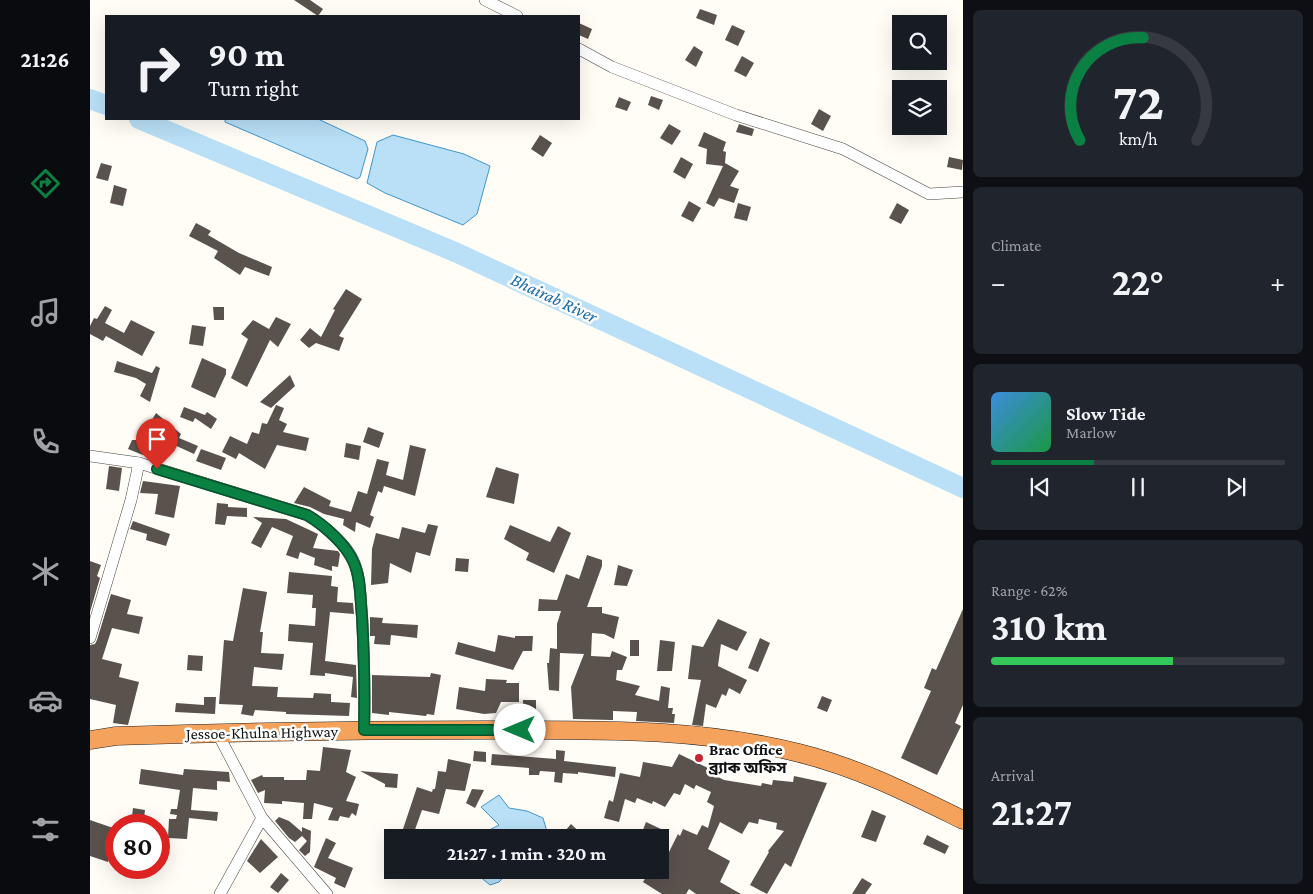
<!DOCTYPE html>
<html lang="en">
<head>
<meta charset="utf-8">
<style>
	:root { --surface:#171b24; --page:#20242c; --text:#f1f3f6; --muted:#9ea1a6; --line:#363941; --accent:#0b8043 }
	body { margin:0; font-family:"Crimson Pro","Noto Sans Bengali",serif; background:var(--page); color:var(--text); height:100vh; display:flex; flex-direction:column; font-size:19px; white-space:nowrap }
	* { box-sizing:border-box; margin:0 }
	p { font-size:16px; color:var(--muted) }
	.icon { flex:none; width:28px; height:28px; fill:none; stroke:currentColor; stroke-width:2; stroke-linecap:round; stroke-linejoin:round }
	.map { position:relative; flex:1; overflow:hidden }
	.panel { display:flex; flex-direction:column; gap:10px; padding:10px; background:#0d0f14; width:350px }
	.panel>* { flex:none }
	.guide { position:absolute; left:15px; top:15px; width:475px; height:105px; border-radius:0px; box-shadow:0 5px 20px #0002; background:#171b24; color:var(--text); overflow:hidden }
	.buttons { position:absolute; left:802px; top:15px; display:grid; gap:10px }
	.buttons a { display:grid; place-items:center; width:55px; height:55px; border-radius:0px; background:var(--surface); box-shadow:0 5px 20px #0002; font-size:25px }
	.speed { position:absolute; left:15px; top:814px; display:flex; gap:10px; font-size:25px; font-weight:700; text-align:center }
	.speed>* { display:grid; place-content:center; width:65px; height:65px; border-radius:50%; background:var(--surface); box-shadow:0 5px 20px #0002; line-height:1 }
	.speed .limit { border:8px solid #d22; background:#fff; color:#111 }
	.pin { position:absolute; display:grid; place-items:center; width:42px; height:42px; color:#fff; margin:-51px -21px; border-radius:50% 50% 50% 0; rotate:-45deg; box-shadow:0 0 5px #0007 }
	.pin .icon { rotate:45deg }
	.me { position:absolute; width:55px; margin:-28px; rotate:270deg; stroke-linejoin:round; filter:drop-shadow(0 0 4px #0008) }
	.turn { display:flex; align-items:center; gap:18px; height:105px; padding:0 20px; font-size:22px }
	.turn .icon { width:65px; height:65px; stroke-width:2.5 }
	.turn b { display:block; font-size:35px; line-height:42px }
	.big { font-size:38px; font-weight:700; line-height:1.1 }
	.panel .tile { flex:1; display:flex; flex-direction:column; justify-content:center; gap:8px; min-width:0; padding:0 18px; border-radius:8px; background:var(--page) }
	.panel .dial { align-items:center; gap:0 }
	.dial svg { height:130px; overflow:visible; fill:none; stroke:var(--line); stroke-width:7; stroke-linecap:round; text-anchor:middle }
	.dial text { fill:var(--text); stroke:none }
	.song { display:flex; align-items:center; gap:15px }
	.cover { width:60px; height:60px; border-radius:8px; background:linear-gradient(135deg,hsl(210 70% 55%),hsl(140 70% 35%)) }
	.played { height:5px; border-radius:2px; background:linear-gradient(90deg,var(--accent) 35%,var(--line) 35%) }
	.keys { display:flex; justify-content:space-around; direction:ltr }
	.heat { display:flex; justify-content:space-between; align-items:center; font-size:28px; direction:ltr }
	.charge { height:8px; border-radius:4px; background:linear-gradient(90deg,#34c759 62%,var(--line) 0) }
	.trip { position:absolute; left:294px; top:829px; width:285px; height:50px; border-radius:0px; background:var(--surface); box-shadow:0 5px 20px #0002; font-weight:700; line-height:50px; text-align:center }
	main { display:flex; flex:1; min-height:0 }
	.dock { display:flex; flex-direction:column; width:90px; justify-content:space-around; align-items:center; background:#090b0e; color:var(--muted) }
	.dock .icon { width:35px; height:35px }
	.dock .on { color:var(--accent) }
	.dock b { font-size:22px; color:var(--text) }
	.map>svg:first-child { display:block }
</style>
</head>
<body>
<main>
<nav class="dock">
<b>21:26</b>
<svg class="icon on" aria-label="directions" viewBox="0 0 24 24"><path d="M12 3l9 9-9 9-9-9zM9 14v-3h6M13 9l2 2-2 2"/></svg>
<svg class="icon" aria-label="music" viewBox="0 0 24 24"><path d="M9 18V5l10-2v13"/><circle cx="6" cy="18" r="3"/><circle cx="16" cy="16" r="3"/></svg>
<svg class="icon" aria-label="phone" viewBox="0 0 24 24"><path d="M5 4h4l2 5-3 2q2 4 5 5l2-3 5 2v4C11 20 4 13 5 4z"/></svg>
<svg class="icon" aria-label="climate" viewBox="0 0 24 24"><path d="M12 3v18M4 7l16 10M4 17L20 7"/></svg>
<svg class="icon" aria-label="car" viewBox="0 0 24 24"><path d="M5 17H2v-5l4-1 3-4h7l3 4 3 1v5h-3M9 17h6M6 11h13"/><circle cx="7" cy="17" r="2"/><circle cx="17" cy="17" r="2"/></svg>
<svg class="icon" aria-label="filters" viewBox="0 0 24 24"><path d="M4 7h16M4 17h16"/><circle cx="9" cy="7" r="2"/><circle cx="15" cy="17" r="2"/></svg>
</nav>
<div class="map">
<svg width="873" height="894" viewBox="0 0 873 894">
	<rect width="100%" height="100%" fill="#fffdf5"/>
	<g fill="#b9e0f7" stroke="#3f96cf">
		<path d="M135,119h93l47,22 3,8 -8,28 -3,2 -132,-57z"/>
		<path d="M303,135l71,19 26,12 -13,48 -14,11 -78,-32 -18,-10 10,-41z"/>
		<path d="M409,795l10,13 18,3 16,7 5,17 -3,3 -69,-1 23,-12 -18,-18z"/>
		<path d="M382,870h38l-11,12 -9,3z"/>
	</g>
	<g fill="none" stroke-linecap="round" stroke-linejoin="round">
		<g stroke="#b9e0f7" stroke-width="20">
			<path d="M0,99l16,6"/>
			<path d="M49,119l316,133 508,236"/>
		</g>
	</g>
	<g fill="#5a524d">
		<path d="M204,0h16l13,9 -5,7z"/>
		<path d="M610,9l17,6 -3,10 -18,-7z"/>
		<path d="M489,23l13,6 -4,10 -9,-4z"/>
		<path d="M642,25l13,6 -7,15 -13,-6z"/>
		<path d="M604,46l9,6 -7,15 -11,-7z"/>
		<path d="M652,56l12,7 -8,14 -12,-6z"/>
		<path d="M561,96l12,4 -4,10 -11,-5z"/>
		<path d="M529,97l12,5 -4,9 -12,-4z"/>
		<path d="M729,109l12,7 -8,15 -12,-7z"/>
		<path d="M579,124l12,7 -9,14 -12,-7z"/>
		<path d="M649,124l15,5 -2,7 -16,-4z"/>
		<path d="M614,132l22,10 -3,9 3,1 -1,11 14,8 -9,15 9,3 -5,14 -15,-5 -5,9 -8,-4 17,-37 -17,-2 1,-15 -9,-3z"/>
		<path d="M450,135l12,8 -9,14 -12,-8z"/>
		<path d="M591,157l12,7 -8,15 -12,-7z"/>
		<path d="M859,157l14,3 -1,10 -15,-3z"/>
		<path d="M11,163l11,3 -4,15 -12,-3z"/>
		<path d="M24,185l13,4 -4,17 -13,-3z"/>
		<path d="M599,201l12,7 -8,14 -12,-6z"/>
		<path d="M648,203l13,4 -4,14 -13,-3z"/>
		<path d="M807,203l12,7 -8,14 -12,-6z"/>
		<path d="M106,223l15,8 -3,4 31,18 33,14 -3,9 -24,-9 -5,8 -26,-17 4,-7 -29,-15z"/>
		<path d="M256,289l16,10 -23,37 5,2 -5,13 -23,-8 -7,5 -9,-8 10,-12 11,9 14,-27 -2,-1z"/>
		<path d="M15,306l7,4 -7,13 19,10 7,-13 24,12 -13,24 -36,-20 -3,5 -13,-7v-8l4,-8 3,1z"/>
		<path d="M123,307h11v13h-10z"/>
		<path d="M186,317l15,7 -13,23 -8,-7 -23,47 -16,-9 17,-39 -7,-5 12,-14 16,9z"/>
		<path d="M102,325l14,2 -3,19 -14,-2z"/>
		<path d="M112,358l24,11v5l-11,24 -24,-11z"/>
		<path d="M27,361l35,12 4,-7 4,2 -10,34 -10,-6 6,-12 -10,-6 -22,-6z"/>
		<path d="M200,375l5,11 -24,22 -11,-6z"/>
		<path d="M186,405l8,3 -5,12 8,4 -4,8 26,6 -3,13 -29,-6 -12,24 -26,-16 -3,6 -14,-7 8,-16 17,8 5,-12 7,2 3,-11 5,1z"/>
		<path d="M94,407l21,8 2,-3 10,7 -6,10 -16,-11 -2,4 -13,-5z"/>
		<path d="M66,413l25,21 -2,4 19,8 -4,8 -24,-11 -11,18 -15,-8 -1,2 -15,-6 4,-9h8l1,-6 2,1z"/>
		<path d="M278,427l16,6 -5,15 -16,-6z"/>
		<path d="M256,443l15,3 -2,14 -15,-3z"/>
		<path d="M320,445l16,4 -11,47 -31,-10 -2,7 -4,-2 -8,24 4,2 -4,11 -14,-6 -1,10 -12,-7 1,-6 -20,-5 -14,-7 -16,-4 10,-16 27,14 -2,5 22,6 7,-21 9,3 10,-35 12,3 -3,13 17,5z"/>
		<path d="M111,449l25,9 -5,12 -25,-9z"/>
		<path d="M19,466l13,2 -3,23 -13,-2z"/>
		<path d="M406,467l23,7 -5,30 -28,-7z"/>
		<path d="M53,481l37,5 -6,32 -19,-4 3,-20 -18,-1z"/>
		<path d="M127,503l11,1v3l19,1v9l-20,-1 -2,9 -10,-1z"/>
		<path d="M163,517l33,2 32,15 -5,14 25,3 2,3 -2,13 -6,-1v5l-18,-6 1,-7 -15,-6 -2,7 -12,-4 7,-19 -21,-9 -11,21 -10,-5 11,-20z"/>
		<path d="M43,521l37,13 -4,12 -20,-6 1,-6 -17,-5z"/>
		<path d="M338,524l10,2 -8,30 -14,-4 -5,21 -21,-10 -2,20 -17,2 1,-36 4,-16 23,6 3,-12 23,6z"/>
		<path d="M420,525l40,17 8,-16 13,7 -17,40 -28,-13 3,-7 -25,-14z"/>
		<path d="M497,555l15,5v6l-15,41h15v6l17,4 -5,22 -10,-5 -12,-1 -1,23 19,1 2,-6 15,6 -5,13h-5l-1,10 24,6 -5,9 24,6 2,-15 9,2 -2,20h5l-1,6h3l-1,9 -38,-2 1,-9 -24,-1v9h-2l-38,-1 -2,-32 13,-33 -24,-1 -1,38 -10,-1 -2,-27h2l1,-15 7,1v-25l4,-13h-23l1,-12 18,1 9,-26 13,5z"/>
		<path d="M366,558l13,1 -1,13 -13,-1z"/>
		<path d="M0,561l11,4 -4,11 3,2 -10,34z"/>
		<path d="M528,565l15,5 -6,16 -13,-1z"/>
		<path d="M199,572l43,4 -1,10 7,1 -1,15 16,1 1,11 -24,-2 -5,49 31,4 1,33 -6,-1 2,-20 -28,-4v3l-15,-1 3,-32 -25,-2 1,-17 26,2 1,-18h-4l1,-13 -26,-2z"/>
		<path d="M153,588l24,4 -7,40h3l-2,21 23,1 -2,16 -28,-3 -2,19 26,1 -1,10 36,1 1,-5 17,1v8l19,1 -1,13 -63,-2v-2l-31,-2 -2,6 -12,-2 2,-9 -24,-1 5,-64 9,1z"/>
		<path d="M21,594l20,6 -4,14 16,3 -4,17 -27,-6 -10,31 20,5 -3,13 20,5 -11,43 -15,-2 3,-18 -26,-6v-54l5,-1 2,-4z"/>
		<path d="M873,609v96l-8,18 6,3 -24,49 -36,-17 30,-67 -7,-3 8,-20 4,2z"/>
		<path d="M280,617l13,1 -1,5 36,2 -1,13 -26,-3 -1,10 -16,-1 1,-8h-5z"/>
		<path d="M628,619l29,13 -10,19 -16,-7 -3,22 29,14 -7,14 -11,-6 -3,8 -4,-2 -6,14 -10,-4 -3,22 -11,-1 9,-45 -13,-1 4,-34 11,2z"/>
		<path d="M408,635l17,3v-2h18l-1,15h-9l-10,19 -58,-16 3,-12 37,10z"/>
		<path d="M670,638l10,5 -12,29 -10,-4z"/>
		<rect x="540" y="640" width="9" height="16"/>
		<path d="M570,640l15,2 -3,29h-15z"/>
		<path d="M98,655l15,1 -1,15 -15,-1z"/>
		<path d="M341,673l10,2 -7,40 -7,-1 -1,2 -37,-4v3l-17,-2v-38l58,2z"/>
		<path d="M396,679l21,1 -1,3h13v19h-18l-5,11 -12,1 -28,-5 3,-22 26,4z"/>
		<path d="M732,696l10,4 -5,12 -10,-4z"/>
		<path d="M114,697h12l-1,17 -40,-2 1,-9 28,2z"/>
		<path d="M433,700h13v16l-13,-1z"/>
		<path d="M233,747l28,3 -5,22 10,5 -10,24 13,3 -3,12 -4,-3 -3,5 -9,-2 -2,5 -10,-1 5,-12 -19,-5 -2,16h-9l1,-16 -22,-2v3l-18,-1 1,-13 -7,3 -7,-13 11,-5 1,2h21v3h22l1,-10 13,1z"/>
		<path d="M466,750l9,1 -1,10 52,6 -1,10 -37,-5v2l-15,-1 -1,10 -8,-1 1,-10 -15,-1 -1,4h-10v-7l-38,-3 1,-11 64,5z"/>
		<path d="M384,751l12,1v10l-13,-1z"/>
		<path d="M589,754l29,14 -2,3 18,9 37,6 1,-3 10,2 1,-5 20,2 1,-6 33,7 -36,84 -6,-4 -18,31 -17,-9 19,-33 -1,-1 16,-20 -8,-2 1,-6 -18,-4 -1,5 -9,-2 -7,12 -22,-12 -12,27 22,12 -10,21 21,12h-45l-7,-5 -3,5h-24l-19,-12 7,-12 10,6v-20l4,-7 5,3 9,-18 2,2 3,-7 14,6 5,-10 6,3 6,-22 -7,-4 4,-10 -15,-7 -2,4 -9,-5 -5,11 -6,-2 -9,14 -12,-6 -1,3 -15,-6 -2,5 -10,-4 -6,23 -15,-4 5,-18 4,2 7,-29 20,4 3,-15 29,5z"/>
		<path d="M358,759l23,5 -6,27 -19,-2 -7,25 -17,-4 -10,28 -11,-3 16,-48 15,5 1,-3h2l3,-18 8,1z"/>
		<path d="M51,769l42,6 1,-6 45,3 1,10 -13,-1v9l-24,-2 -2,22 27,2 -1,9 -28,-3 -2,21 -19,-1 1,-19h7l1,-4 -7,-1 1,-5h6l3,-19 -41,-6z"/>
		<path d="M270,771l38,3 -1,14 -12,-1v-3z"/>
		<path d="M382,789l12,1 -9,18 -9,-5z"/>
		<path d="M43,808l12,2 -2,15h-12z"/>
		<path d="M782,810l14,6 -10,26 -15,-5z"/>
		<path d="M189,817l10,4 13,11v-5l9,4 -1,21 -5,4 -6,-6 8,-9 -5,-5 -7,6 -6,-4 -14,-17z"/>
		<path d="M0,820l26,9v8l-8,25 -18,-6z"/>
		<path d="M556,822l15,7 -4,9h-9l-7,-3z"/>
		<path d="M481,824l15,14h-27z"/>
		<path d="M837,835l22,11 -4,8 -22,-10z"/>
		<path d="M236,838l10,5 -8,15 25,10 -8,20 -11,-5 2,-5 -22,-11z"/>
		<path d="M171,839l17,18 -18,16 -13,-12z"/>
		<path d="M191,873l8,7 -11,13 -8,-6z"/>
		<path d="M772,878l10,6 -7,10h-13z"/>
	</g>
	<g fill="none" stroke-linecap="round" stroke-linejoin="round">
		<defs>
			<g id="minor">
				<path d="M395,0l32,16"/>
				<path d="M489,49l33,18 124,48 107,34 86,45 34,-2"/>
				<path d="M0,456l49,7 168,52c14,8 36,27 44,41 10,18 9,40 11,60 2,38 3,75 2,114"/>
				<path d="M0,638l41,-138 8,-37"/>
				<path d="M128,734l44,84 65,76"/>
				<path d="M130,894l42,-76"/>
			</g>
			<path id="highway" d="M0,740l26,-4c123,-4 245,-6 368,-6 106,0 212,-3 315,23 60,15 109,40 164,67"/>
		</defs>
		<use href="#minor" stroke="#444" stroke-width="12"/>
		<use href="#highway" stroke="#222" stroke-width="19"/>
		<use href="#minor" stroke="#fff" stroke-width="11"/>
		<use href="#highway" stroke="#f5a25d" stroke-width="18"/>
	</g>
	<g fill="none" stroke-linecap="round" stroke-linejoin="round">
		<defs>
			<path id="route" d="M67,469l150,46c17,10 39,29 47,48 7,16 6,35 8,53 2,38 3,75 2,114h156"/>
		</defs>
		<use href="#route" stroke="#07532c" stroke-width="12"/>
		<use href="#route" stroke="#0b8043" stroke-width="9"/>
	</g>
	<circle fill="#c4262e" stroke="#fff" stroke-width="2" cx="609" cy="758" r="5"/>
	<g text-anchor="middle" stroke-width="5" stroke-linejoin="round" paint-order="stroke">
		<g font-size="16" fill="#111" stroke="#fff">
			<text transform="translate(172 732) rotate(-1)" y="6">Jessoe-Khulna Highway</text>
		</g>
		<g font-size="16" font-weight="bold" fill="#111" stroke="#fff" text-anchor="start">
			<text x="619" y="755">Brac Office<tspan x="619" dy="18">ব্র্যাক অফিস</tspan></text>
		</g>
		<g font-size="18" font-style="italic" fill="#1768a6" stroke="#fff">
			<text transform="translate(464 298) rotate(25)" y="6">Bhairab River</text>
		</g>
	</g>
</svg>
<div class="buttons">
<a><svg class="icon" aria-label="search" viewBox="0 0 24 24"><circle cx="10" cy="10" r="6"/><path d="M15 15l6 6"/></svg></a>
<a><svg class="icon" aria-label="layers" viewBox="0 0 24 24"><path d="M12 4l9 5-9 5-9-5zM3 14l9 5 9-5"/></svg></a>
</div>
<div class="speed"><div class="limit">80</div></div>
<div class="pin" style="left:67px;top:469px;background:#d93025"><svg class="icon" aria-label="arrive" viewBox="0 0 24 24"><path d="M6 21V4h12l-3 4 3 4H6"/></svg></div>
<svg class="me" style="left:430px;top:730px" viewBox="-20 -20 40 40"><circle r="19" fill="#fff"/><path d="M0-13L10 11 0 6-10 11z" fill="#0b8043"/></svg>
<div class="trip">21:27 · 1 min · 320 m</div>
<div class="guide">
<div class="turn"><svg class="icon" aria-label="right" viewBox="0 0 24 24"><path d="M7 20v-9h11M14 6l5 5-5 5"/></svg><div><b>90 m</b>Turn right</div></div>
</div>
</div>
<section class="panel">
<div class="tile dial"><svg viewBox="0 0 100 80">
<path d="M14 69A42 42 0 1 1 86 69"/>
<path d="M14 69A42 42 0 0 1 53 6" stroke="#0b8043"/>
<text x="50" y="56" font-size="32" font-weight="700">72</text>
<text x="50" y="72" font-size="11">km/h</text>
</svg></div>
<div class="tile"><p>Climate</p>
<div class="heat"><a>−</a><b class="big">22°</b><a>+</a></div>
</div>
<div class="tile">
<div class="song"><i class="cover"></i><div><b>Slow Tide</b><p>Marlow</p></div></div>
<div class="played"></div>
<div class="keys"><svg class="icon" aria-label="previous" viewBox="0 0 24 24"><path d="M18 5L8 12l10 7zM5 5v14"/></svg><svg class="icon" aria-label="pause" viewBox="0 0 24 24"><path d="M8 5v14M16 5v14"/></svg><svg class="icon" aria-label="next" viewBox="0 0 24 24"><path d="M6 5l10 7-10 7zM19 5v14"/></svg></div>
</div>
<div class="tile"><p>Range · 62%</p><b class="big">310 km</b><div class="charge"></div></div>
<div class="tile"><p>Arrival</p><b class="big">21:27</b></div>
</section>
</main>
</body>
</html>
